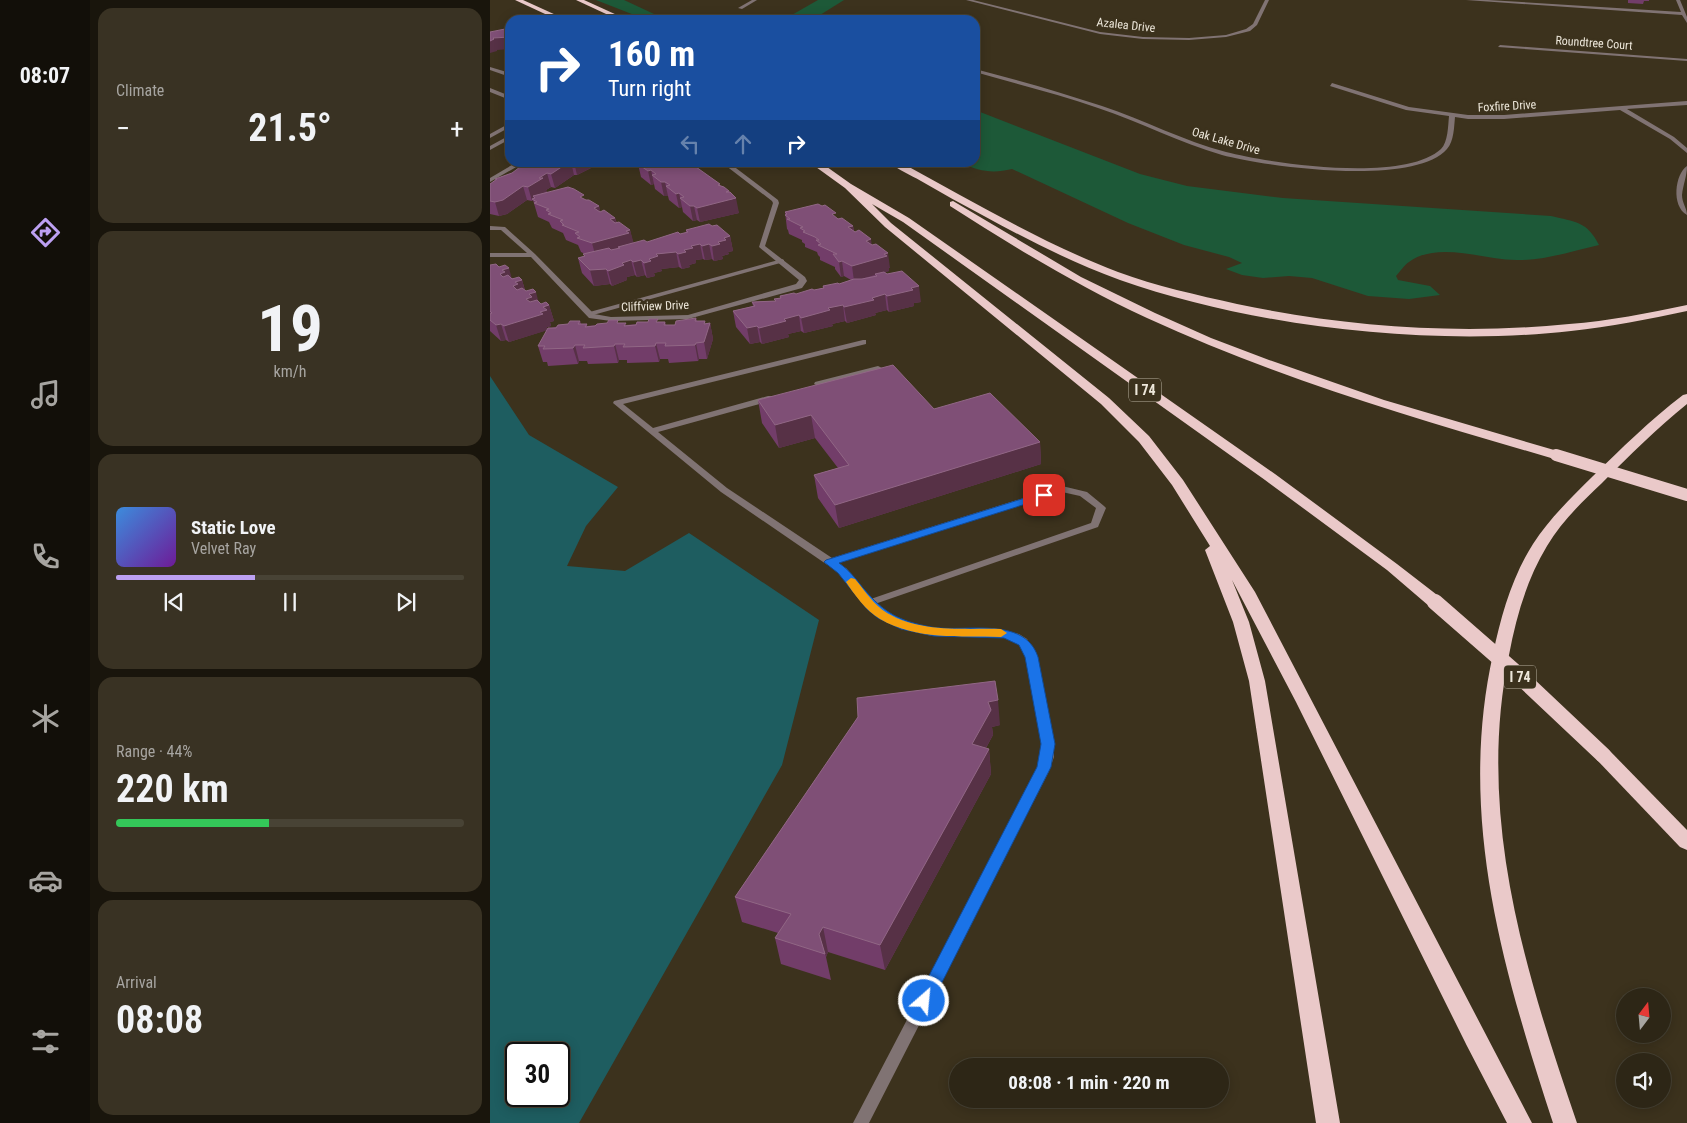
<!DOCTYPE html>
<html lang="en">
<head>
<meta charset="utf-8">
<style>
	:root { --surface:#2d2616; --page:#393223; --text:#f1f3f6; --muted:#a7a5a1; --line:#484335; --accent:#bca0f2 }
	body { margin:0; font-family:"Roboto Condensed",sans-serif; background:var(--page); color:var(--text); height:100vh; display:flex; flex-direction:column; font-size:19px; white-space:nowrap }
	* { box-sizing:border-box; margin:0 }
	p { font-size:16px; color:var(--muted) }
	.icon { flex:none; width:28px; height:28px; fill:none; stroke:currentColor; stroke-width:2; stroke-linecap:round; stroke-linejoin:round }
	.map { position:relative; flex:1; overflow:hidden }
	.sheet { display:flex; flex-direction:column; gap:8px; padding:8px; background:#19150c; width:400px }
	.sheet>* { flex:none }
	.top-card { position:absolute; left:15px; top:15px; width:475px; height:152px; border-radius:15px; box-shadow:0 2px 12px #0003,0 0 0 1px var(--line); background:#1a4fa0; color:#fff; overflow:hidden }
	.needle { width:32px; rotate:16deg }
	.controls { position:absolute; left:1126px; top:988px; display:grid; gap:10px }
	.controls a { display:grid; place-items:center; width:55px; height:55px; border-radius:50%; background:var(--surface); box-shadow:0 2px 12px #0003,0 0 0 1px var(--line); font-size:25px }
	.speed { position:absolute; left:15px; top:1042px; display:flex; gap:10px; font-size:25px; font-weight:700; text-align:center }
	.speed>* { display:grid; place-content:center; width:65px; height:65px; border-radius:50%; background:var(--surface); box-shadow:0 2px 12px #0003,0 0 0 1px var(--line); line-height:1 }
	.speed .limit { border:2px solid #111; border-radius:8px; background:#fff; color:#111 }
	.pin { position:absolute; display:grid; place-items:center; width:42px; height:42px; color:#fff; margin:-21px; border-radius:10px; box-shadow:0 2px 8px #0006 }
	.me { position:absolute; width:55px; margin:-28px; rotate:27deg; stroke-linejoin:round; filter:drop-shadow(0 0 4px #0008) }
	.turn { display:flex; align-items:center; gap:18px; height:105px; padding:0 20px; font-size:22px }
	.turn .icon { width:65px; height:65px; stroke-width:2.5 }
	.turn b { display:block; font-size:35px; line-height:42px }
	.lanes { display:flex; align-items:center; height:48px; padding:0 20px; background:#0003; justify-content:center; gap:25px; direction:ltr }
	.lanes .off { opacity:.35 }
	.big { font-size:38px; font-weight:700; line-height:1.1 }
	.sheet .tile { flex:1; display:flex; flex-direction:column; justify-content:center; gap:8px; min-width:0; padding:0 18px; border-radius:15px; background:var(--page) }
	.sheet .dial { align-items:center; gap:0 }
	.dial b { font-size:65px; line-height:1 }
	.song { display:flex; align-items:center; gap:15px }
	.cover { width:60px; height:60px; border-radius:8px; background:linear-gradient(135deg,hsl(210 70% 55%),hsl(280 70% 35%)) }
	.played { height:5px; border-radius:2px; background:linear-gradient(90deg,var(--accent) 40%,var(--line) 40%) }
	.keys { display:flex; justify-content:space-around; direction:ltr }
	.heat { display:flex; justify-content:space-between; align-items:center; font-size:28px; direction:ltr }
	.charge { height:8px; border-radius:4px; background:linear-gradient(90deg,#34c759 44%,var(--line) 0) }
	.trip { position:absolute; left:459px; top:1058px; width:280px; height:50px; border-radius:25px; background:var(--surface); box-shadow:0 2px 12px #0003,0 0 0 1px var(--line); font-weight:700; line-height:50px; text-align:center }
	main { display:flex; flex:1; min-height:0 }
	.menu { display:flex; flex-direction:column; width:90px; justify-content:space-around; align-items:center; background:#120f09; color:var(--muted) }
	.menu .icon { width:35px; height:35px }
	.menu .active { color:var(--accent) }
	.menu b { font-size:22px; color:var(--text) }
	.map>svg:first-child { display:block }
</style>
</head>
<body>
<main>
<nav class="menu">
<b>08:07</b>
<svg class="icon active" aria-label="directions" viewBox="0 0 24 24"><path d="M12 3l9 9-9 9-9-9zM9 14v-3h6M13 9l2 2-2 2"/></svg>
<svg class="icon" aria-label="music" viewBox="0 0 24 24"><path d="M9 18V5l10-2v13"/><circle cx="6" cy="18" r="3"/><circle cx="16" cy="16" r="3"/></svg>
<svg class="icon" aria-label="phone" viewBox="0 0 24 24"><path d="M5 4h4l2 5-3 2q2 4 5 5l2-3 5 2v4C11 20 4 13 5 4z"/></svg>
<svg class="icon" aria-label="climate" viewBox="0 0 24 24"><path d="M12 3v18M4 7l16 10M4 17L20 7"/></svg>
<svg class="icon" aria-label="car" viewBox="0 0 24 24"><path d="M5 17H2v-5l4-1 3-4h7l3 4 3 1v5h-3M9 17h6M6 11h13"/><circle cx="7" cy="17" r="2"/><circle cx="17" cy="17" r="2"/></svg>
<svg class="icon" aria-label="filters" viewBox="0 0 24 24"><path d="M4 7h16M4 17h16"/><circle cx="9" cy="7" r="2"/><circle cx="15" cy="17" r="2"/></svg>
</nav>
<section class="sheet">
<div class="tile"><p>Climate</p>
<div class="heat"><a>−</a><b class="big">21.5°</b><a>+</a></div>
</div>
<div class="tile dial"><b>19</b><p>km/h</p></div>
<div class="tile">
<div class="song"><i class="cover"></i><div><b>Static Love</b><p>Velvet Ray</p></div></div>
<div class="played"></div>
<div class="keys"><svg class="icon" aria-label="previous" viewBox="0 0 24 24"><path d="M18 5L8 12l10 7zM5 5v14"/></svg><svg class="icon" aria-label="pause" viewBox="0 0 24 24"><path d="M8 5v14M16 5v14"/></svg><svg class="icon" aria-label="next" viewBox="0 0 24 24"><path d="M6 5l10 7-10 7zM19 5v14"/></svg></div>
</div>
<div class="tile"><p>Range · 44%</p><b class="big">220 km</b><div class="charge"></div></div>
<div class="tile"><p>Arrival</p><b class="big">08:08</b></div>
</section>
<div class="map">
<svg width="1197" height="1123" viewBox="0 0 1197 1123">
	<rect width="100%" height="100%" fill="#3c321d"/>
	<g fill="#1d5938">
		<path d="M106,0h28l43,20h-20z"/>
		<path d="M328,0h26l-32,20h-29z"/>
		<path d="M485,110l165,64 47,12 96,12 268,18c24,6 36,5 48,29 -26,6 -53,15 -80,15 -33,1 -80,-20 -110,2 -5,3 -9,10 -13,14l2,4 32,6 10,9 -31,4 -41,-3 -56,-18 -23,-2 -26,2 -21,-3 -16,-6 16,-6 -13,-6 -45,-12 -56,-22 -116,-54c-20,5 -33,2 -51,-6l14,-1z"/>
	</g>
	<path fill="#1e5d60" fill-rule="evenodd" d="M0,376l39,59 89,52 -32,39 -19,40 58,5 64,-38 130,87 -37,145 -203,358h-89zM26,1054h43v42h-43z"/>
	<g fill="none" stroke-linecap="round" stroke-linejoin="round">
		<g fill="#807373" fill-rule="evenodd">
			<path d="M292,259l2,1v2l-191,53h-3l-4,-2z"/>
			<path d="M373,340h3v4l-243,60 30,24 115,-32h6v4l-116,32 69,56 105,70 230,-72 25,6 17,14 2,2 -8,19 -229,79 -5,-3 1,-2 226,-78 5,-15 -16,-12 -18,-4 -224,71 2,2 -5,3 -9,-4 -105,-72 -108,-89 1,-2z"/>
			<path d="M388,366l4,2 -1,2 -63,16 -4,-2 1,-2z"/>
		</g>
		<g fill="#807373" fill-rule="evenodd">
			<path d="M262,0h5l-15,9 -4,-1z"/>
			<path d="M476,0h7l127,32 43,5 46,1 37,-3 20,-6 7,-5 12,-24h4l-12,25 -7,6 -24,6 -37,3 -46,-1 -43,-5z"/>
			<path d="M976,0h22l193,12 -5,-12h4l7,17v6l-5,-8z"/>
			<path d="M1010,45l187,14v2l-189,-14z"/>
			<path d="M0,67l20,6v4l-20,-7z"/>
			<path d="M485,69c43,11 85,23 127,37 42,14 82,35 124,46 47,12 178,31 215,-3 7,-7 7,-23 8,-33l-43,-6 -76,-24 2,-3 77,24 59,8h36l183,-14v4l-60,4 47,28 13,11v5l-17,-14 -50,-29 -116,9h-36l-13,-2c-1,10 -1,24 -8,32 -33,38 -180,18 -225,6 -42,-12 -82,-33 -124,-47 -40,-14 -82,-24 -123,-36z"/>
			<path d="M0,88l20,8v4l-20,-8z"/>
			<path d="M20,123v4l-20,11v-4z"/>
			<path d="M20,135v4l-20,11v-4z"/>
			<path d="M27,162h8l-35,20v-4z"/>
			<path d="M231,162h7l50,38 1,3 -14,43 40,31 2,4 -5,7 -114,31 -77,2 -22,-3 -58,-61h-41v-4h37l-26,-23h-11v-4l15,1 30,27 59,60 17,3 77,-2 108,-31 3,-4 -40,-33 14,-44 -1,-2z"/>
			<path d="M1197,166c0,10 -4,19 -5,29 0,8 5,13 5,20 -16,-9 -12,-41 0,-49z"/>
			<path d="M352,567l4,1 30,36 10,9 23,10 25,5 64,1 21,5 8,5 10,18 17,87v13l-6,16 -179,350h-16l183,-350 6,-16v-13l-15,-87c-3,-4 -5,-10 -9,-13 -15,-14 -62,-7 -83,-8 -19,-2 -38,-9 -55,-18 -14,-7 -33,-34 -43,-48z"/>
		</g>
		<g fill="#eac9c9" fill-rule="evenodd">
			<path d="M25,0h8l44,20h-9z"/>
			<path d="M86,0h8l44,20h-9z"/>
			<path d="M319,162h11l31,22 58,34 366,256 122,90 44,34 2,4 -2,4h-12l-42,-36 -122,-90 -362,-258 -31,-18 19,19 218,175 40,38 34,44 72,112 277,531h-25l-40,-77 -171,-344 -64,-122 17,42 16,59 75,442h-24l-67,-442 -16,-59 -28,-72 5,-4 -38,-61 -33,-43 -38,-38 -216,-177 -40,-39z"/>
			<path d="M399,162h11c72,39 142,81 218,110 38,14 79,23 119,32 109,23 221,31 332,20 40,-3 79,-11 118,-19v6c-38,8 -77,16 -116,20 -141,16 -317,-4 -451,-51 -47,-17 -92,-40 -136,-64 -21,-11 -42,-23 -63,-35 -10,-6 -23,-11 -32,-19z"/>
			<path d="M463,201l128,76 74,36 56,25 58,22 115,40 177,52 2,3 -7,4 -5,-1c-137,-40 -274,-80 -404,-140 -69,-32 -133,-71 -197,-112v-4z"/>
			<path d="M1197,394v10c-30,24 -58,52 -85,79 -20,19 -41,39 -55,63 -20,33 -31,71 -38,109 -33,162 16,316 68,468h-24c-50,-154 -96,-306 -60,-469 8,-38 19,-77 40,-110 16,-25 38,-46 59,-67 29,-28 58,-57 91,-82z"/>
			<path d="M1113,748l6,2 78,80v20l-7,-3 -83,-87 -3,-5 3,-5z"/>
		</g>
		<path stroke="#eac9c9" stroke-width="12" d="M1066,455l131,40"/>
		<path stroke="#eac9c9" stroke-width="16" d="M945,602l79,69 89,84"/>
	</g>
	<g fill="#723d69">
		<path d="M1138,0h21v1h-5l-1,3 -15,-1z"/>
		<path d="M40,162h62l1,3 -3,1 1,2 -14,7h-3l-19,13 -4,-1 -5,3 1,2 38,8 14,6 1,6 15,6 2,5 13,7 3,13 14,-1 39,-9v-3l26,-4 18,10 3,15 -5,1 1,2 -7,2 1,3 -9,2 -2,-2 -7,1 -2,-1 -7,1v3l-7,2 1,2 -8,2 -3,-2 -18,2 1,2 -8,2 1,3 -8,2 -2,-3 -8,2 -2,-2 -8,2v3l-15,6 -2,-2 -16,2 -12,-13 -4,-15 6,-2 -1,-2h2l-4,-2 -3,-7 -12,-5 -3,-7 -11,-5 -3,-6 -11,-5 -5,-17 -1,1 -5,-1 -20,14 -8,2 -9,-2v-30l6,-4 -1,-1 17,-6z"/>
		<path d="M151,162h50l1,2 29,22 8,5 10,22 -39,9 -3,-2 -4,1 -10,-9 -1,-5 -3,1 -10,-8 -1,-4h-4l-9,-7 -1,-5 -3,1 -10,-8 -3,-13 3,-1z"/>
		<path d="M295,212l52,6 16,8 1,5 18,14 18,23h-1v3l-4,1 36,30 -7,1v3l-25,6 -2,-2 -12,3 1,2 -29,8 -2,-2 -13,3 1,2 -29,7 -3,-2 -13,3 1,3 -27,7 -2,-2 -10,2 -14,-17 -3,-16 20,-5 -1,-4 23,-1 -1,-2 6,-1v-2l16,-2 27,-6v-2l16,-2 12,-4 -7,-4 -3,1 -6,-8v-2l-15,-7v-3l-2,-2 -1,-3 -12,-5v-3l-3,-2v-2l-13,-6 -1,-4 -1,-1z"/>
		<path d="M0,265l22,13 10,2 3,10 16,14 8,1 5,16 -4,1 1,4 -4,1v2l33,-8 1,3h6v2l32,-3 7,2 39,-3 1,3h9l21,-7 1,3 8,3 5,-1 3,16 -6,20h-8l-1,2 -29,2 -1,-4h-8l-1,3 -32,1v-3h-8l-1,3 -30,1 -1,-3h-8l-1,3 -30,2 -1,-4h-4l-5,-16 9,-16 -38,12 -3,-2 -5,1 -11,-10z"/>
		<path d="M268,400l176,9 106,33 1,22 -202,64 -21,-30 -4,-23 24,-7 -23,-30 -36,10 -17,-25z"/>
		<path d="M368,717l142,8 -8,2 1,8 -7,13 3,1 2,25 -106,196 -57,-18 -2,5 5,23 -50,-16 -6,-26 3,-5 -36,-11 -7,-25z"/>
	</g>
	<g fill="#573146">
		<path d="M20,37v12l-13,1v1l-7,2v-12l3,-3z"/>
		<path d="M79,162h2l3,13 -19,13 -4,-14z"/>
		<path d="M84,162h18l1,3 -3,1 1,2 -14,7z"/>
		<path d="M161,170l3,14 -3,1 -3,-14z"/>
		<path d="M57,173l4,14 -5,3 1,2 -14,4 1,3h-2l1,1 -1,1 -4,-14 11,-9z"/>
		<path d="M171,182h4l3,14h-4z"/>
		<path d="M33,186l4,14 -20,14 -8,2 -4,-14z"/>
		<path d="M239,191l2,9 5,-2 3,15 -39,9 -3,-14 29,-16z"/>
		<path d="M189,193l3,14 -3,1 -3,-14z"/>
		<path d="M109,206l4,15 -9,-13z"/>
		<path d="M200,206h4l3,14 -4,1z"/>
		<path d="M125,218l4,14 -9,-13z"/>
		<path d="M363,226l2,14 -7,-13z"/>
		<path d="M140,230l4,14 -16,3 2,5 -24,6 -4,-15z"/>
		<path d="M240,236l3,15 -5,1 1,2 -7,2 1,3 -9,2 -2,-15 12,-8z"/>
		<path d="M381,239l2,15 -7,-13z"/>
		<path d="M210,244l3,15 -7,1v3l-7,2 1,2 -8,2 -4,-15 13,-8z"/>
		<path d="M219,244l3,15 -7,1 -3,-14z"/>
		<path d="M186,252l3,15 -18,2 1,2 -8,2 1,3 -8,2 -3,-15 12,-9z"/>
		<path d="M398,253l2,15h-1v3l-13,4 -1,-1v1l-21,6 -2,-15z"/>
		<path d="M141,260l4,15 -8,2v3l-15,6 -4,-15 14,-8z"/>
		<path d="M151,260l4,15 -8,2 -4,-15z"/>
		<path d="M352,261l2,15 -3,1 -2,-15z"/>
		<path d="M19,268l4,15 -4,1 -9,-10 2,-4z"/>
		<path d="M116,269l4,15 -16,2 -4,-16z"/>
		<path d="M32,280l4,15 -4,1 -9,-10 2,-4z"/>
		<path d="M429,286l2,16 -7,1v3l-25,6 -2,-16 24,-8z"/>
		<path d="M46,292l4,16 -3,5 -11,-14 3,-5z"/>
		<path d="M395,294l2,16 -12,3 1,2 -29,8 -3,-16 28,-9z"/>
		<path d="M59,305l5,16 -4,1 1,4 -4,1 1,3 -39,12 -5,-16 36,-14 3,-5z"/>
		<path d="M353,305l2,16 -13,3 1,2 -29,7 -3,-15 27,-10z"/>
		<path d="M309,315l2,16 -13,3 1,3 -27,7 -3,-16 25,-9z"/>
		<path d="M215,321l2,11 3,-9 3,16 -6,20 -3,-17v-18z"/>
		<path d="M11,324l5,16 -5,1 -5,-16z"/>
		<path d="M267,326l3,16 -10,2 -3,-16z"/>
		<path d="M166,343l4,16 -1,3 -4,-16z"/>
		<path d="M206,343l3,16 -1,2 -3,-16z"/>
		<path d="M125,344l4,16 -1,3 -4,-17z"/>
		<path d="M85,345l4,16 -1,3 -5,-16z"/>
		<path d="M321,415l4,23 -36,10 -4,-23z"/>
		<path d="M550,442l1,22 -202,64 -4,-23z"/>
		<path d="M508,700l2,25 -8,2 1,8 -19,34 -2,-25 16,-42z"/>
		<path d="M499,749l2,25 -106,196 -5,-25z"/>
		<path d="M333,927l5,25 -2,5 -7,-23z"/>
	</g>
	<g fill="#7f4f76" stroke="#916785">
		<path d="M20,28v9l-17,1 1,1 -4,2v-9z"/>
		<path d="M40,162h39l-18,12 -4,-1 -8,5h4l-15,9 -5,-1 -20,14 -8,2 -5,-1v-17l7,-5h-2l17,-6 12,-9z"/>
		<path d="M152,162h47l31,22 -2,1 6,2 5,4 -3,1h4l6,6 -39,10 -3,-2h-4l-10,-8 4,-1 -5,-4 -3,1 -10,-8 4,-1 -5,-3h-4l-9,-7 4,-1 -5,-4 -3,1 -10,-7z"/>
		<path d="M78,187l6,2 10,6 -4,2 6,3h3l10,6 -5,2 6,4 4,-2 11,8 -5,1 5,4 4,-1 11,8 -4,1 3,2 -37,10 -15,-5 3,-1 -5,-4 4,-1 -17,-7h2l-4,-4 3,-1 -15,-6 3,-1 -5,-3 3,-1 -15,-6 3,-1 -5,-3 3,-1 -2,-2z"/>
		<path d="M328,204l4,2 3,-1 11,8 -4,1 6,5 4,-1 11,8 -5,1 7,5 4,-2 12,9 -5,2 6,4 4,-1 12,9 -4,1 3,2 -35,10 -10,-5 -3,1 -6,-8h4l-19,-9 3,-1 -5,-4h3l-4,-3 -12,-5 2,-1 -5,-3 3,-1 -16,-8h3l-5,-4 2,-1 -2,-2z"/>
		<path d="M219,224l3,2 5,-1 13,11 -6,2 2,2 -8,2 2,2 -8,2 -3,-2 -7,2 -2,-2 -9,2 2,2 -9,2 2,2 -8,2 -2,-2 -20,2 2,2 -9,3 2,2 -7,2 -3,-3 -8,2 -2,-2 -9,3 2,2 -16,6 -2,-2 -16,1 -12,-12 7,-2 -2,-2 26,-6 2,2 9,-2 -2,-1 26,-7 3,2 31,-10 2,2 8,-2 -2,-2z"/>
		<path d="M6,264l3,3 6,-2 4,3 -7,2 3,2 -5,2 3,3 5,-2 4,4 7,-2 3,3 -7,2 3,2 -5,2 4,4 5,-2 4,3 7,-2 3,3 -7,2 3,3 -6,2 4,3 7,-2 4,4 5,-2 3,3 -6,2 4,3 -7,2 3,2 -39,12 -3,-2 -5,1 -6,-5v-6l2,-1 -2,-2v-46z"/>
		<path d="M412,271l17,15 -8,2 2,2 -26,6 -2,-2 -13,4 2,2 -30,7 -1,-2 -15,3 2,2 -29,8 -2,-3 -15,4 2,2 -27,7 -2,-2 -10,2 -14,-17 22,-5 -3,-4 24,-1 -2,-2 7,-1 -1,-2 14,-3 2,1 16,-5 2,1 10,-2 -1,-2 15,-3 1,1 15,-5h8l15,-3 -2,-2 9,-2 3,2z"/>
		<path d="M206,318l-1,3h10l-1,3 6,-1 -6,19 -8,1 -1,2 -30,1 1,-3h-10l-1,3 -32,1 2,-3h-10l-1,2 -31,2 2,-3h-10l-2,3 -30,1 2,-3h-7l10,-18h8l2,-3 10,-1 2,-3h10l-2,3h9l-2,3 10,-1 2,-2 10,-1 2,-3h9l-1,3h9l-2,3 12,-1 1,-3h11l1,-3h9l-2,3h9l-1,3h11l1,-4z"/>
		<path d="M403,365l41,44 56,-16 50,49 -205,63 -21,-30 35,-10 -38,-50 -36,10 -17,-25z"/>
		<path d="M505,681l3,19 -10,2 3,8 -19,34 17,5 -109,196 -57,-18 -4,7 6,20 -50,-16 16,-24 -56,-17 123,-180 -1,-19z"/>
	</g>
	<path fill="#1a73e8" stroke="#114b97" d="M554,492l4,1 2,2 -2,2 -209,66c10,7 17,16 24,25 21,25 36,33 68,39 34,6 93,-12 107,30l17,87 -4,23 -121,239 -6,2 -5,-2 -3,-5 3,-6 118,-228 4,-23 -16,-87 -6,-12 -15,-7 -70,-2 -33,-7 -23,-11 -11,-9 -29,-36 -14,-11 2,-2z"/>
	<path fill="#f59e0b" d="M361,578l4,1c10,12 19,26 32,34 34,20 77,15 114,16l6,4 -6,4c-41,-1 -85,3 -121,-18 -14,-8 -26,-25 -34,-37z"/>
	<g text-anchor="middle" stroke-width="5" stroke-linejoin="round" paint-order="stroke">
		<g font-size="12" fill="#ede7da" stroke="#3c321d">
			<text transform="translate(636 25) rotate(6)" y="4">Azalea Drive</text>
			<text transform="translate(1104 43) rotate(4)" y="4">Roundtree Court</text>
			<text transform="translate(1017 106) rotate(-3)" y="4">Foxfire Drive</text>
			<text transform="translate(736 141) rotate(16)" y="4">Oak Lake Drive</text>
			<text transform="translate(165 306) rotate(-2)" y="4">Cliffview Drive</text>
		</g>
		<g fill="#3c321d" stroke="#b8b1a1" stroke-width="1">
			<rect x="639" y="378.5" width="32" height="23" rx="4"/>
			<rect x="1014" y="665.5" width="32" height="23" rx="4"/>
		</g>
		<g font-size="14" font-weight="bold" fill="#ede7da">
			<text x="655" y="395">I 74</text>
			<text x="1030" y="682">I 74</text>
		</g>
	</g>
</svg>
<div class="controls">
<a><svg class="needle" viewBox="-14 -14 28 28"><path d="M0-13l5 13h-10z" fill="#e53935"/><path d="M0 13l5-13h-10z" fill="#a7a5a1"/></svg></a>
<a><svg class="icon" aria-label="sound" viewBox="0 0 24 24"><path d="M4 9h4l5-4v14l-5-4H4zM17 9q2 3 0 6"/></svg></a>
</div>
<div class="speed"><div class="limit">30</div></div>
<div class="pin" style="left:554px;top:495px;background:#d93025"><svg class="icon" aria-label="arrive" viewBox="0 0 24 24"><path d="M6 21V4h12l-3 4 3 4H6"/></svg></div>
<svg class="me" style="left:434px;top:1001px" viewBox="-20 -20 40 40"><circle r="17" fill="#1a73e8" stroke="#fff" stroke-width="3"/><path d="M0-11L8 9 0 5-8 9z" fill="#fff"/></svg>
<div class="trip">08:08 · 1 min · 220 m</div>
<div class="top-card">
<div class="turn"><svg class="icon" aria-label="right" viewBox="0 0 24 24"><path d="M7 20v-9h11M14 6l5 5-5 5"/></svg><div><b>160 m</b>Turn right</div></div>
<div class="lanes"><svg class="icon off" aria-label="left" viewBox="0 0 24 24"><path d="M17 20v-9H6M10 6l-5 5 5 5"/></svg><svg class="icon off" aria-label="ahead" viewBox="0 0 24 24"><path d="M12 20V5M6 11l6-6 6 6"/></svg><svg class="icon" aria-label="right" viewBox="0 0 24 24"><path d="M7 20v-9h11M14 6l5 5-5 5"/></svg></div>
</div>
</div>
</main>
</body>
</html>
